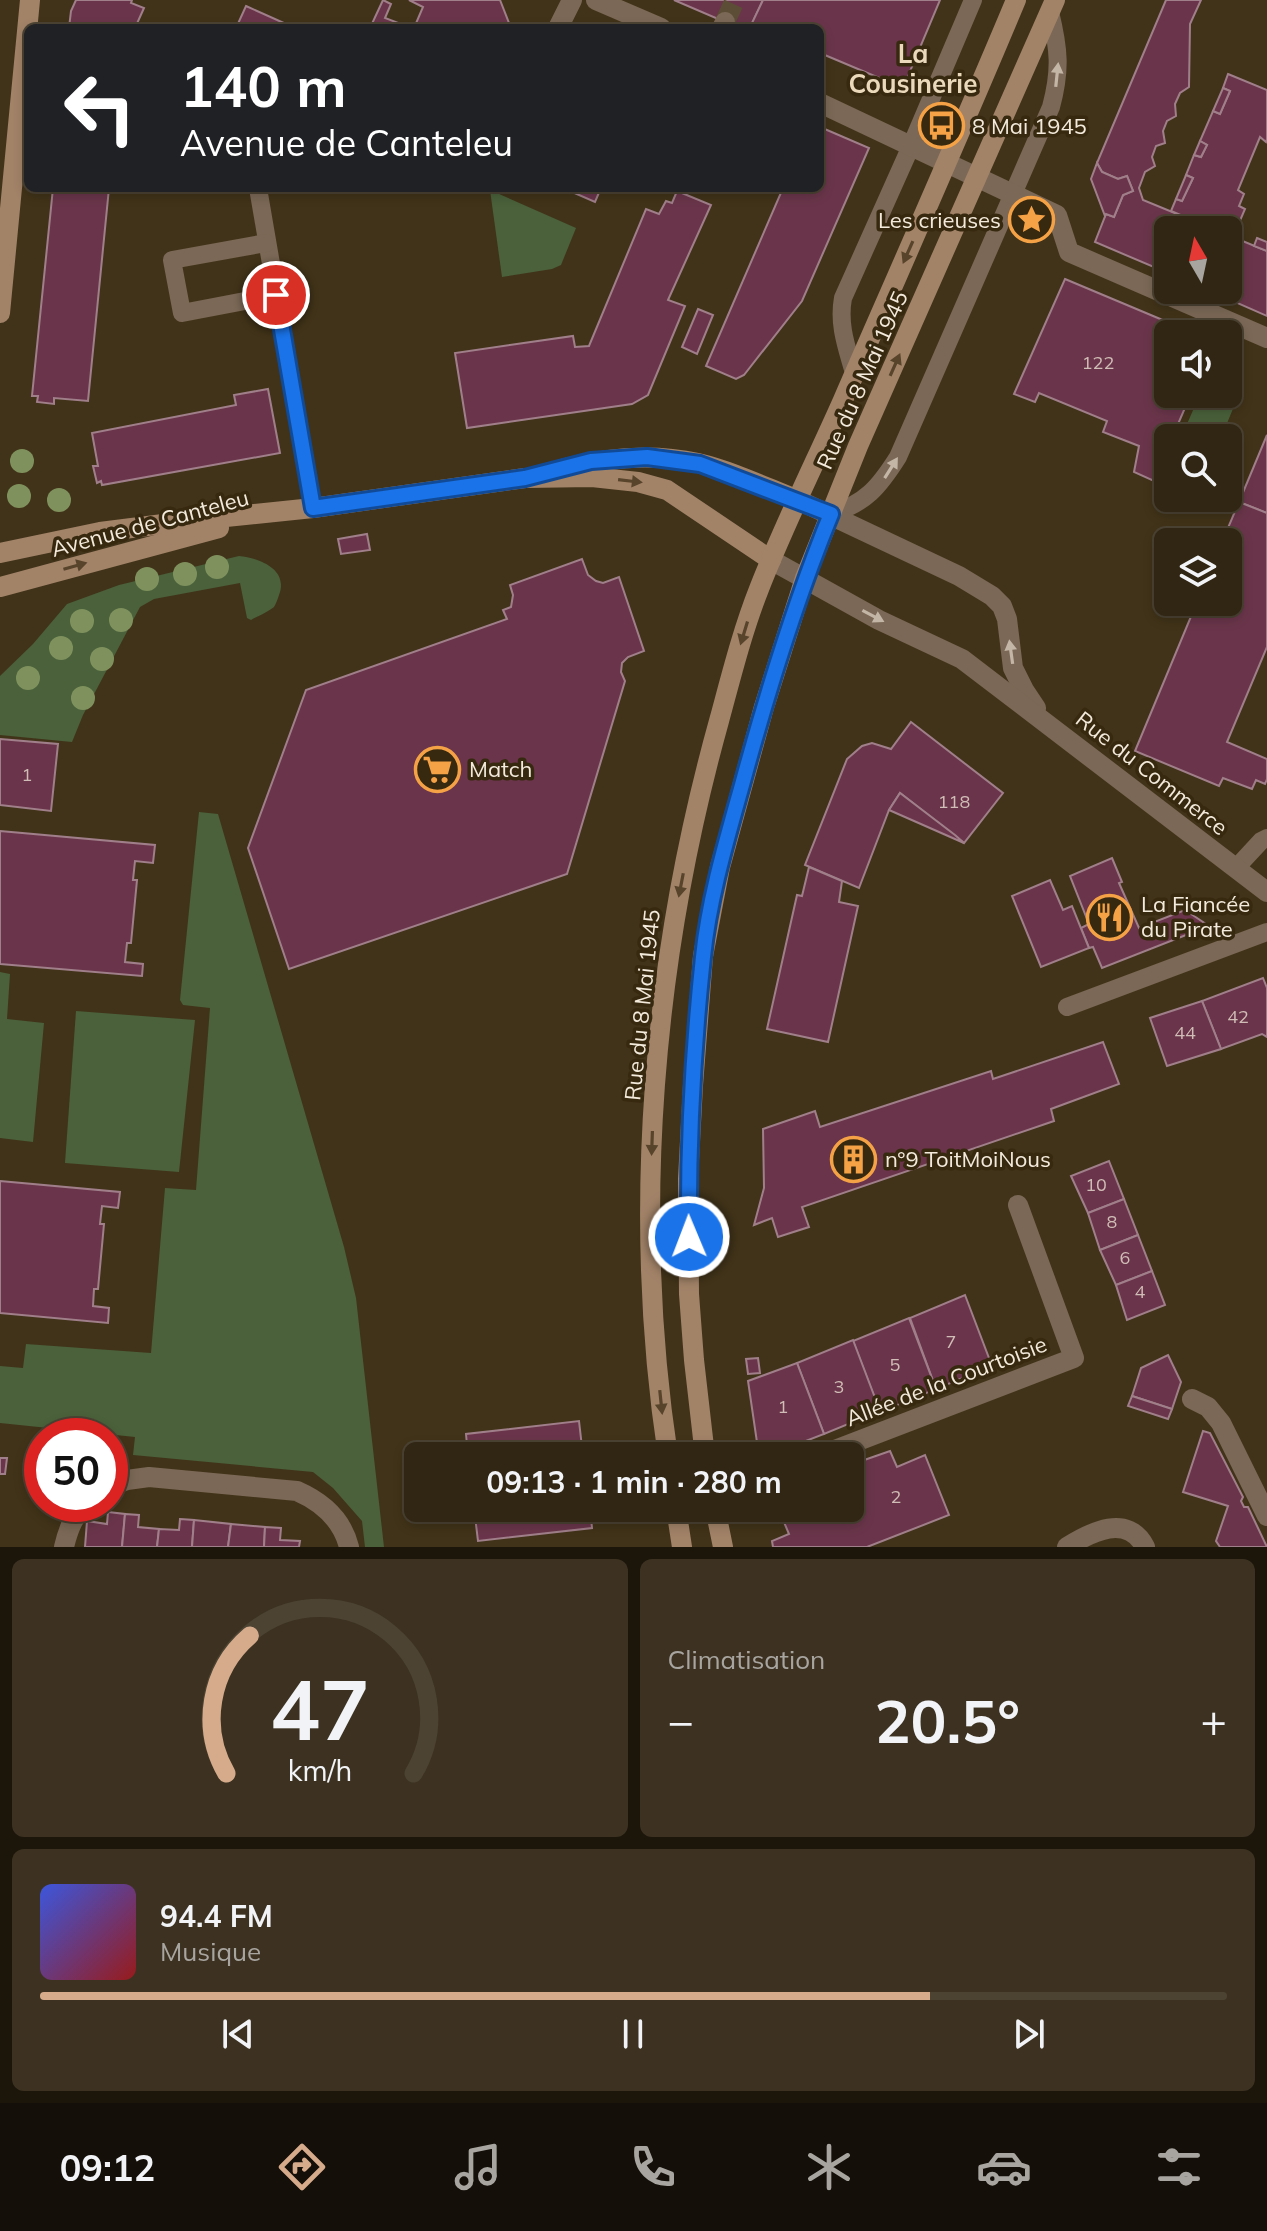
<!DOCTYPE html>
<html lang="fr">
<head>
<meta charset="utf-8">
<style>
	:root { --surface:#312613; --page:#3d3221; --text:#f1f3f6; --muted:#a8a5a0; --line:#4c4333; --accent:#d6ab8b }
	body { margin:0; font-family:Mulish,sans-serif; background:var(--page); color:var(--text); height:100vh; display:flex; flex-direction:column; font-size:30px; white-space:nowrap }
	* { box-sizing:border-box; margin:0 }
	p { font-size:26px; color:var(--muted) }
	.icon { flex:none; width:44px; height:44px; fill:none; stroke:currentColor; stroke-width:2; stroke-linecap:round; stroke-linejoin:round }
	.map { position:relative; height:1547px; overflow:hidden }
	.side { display:flex; flex-direction:column; gap:12px; padding:12px; background:#1b150a; flex:1 }
	.side>* { flex:none }
	.hud { position:absolute; left:24px; top:24px; width:800px; height:168px; border-radius:12px; box-shadow:0 4px 12px #0003,0 0 0 2px var(--line); background:#202124; color:#fff; overflow:hidden }
	.needle { width:52px; rotate:351deg }
	.controls { position:absolute; left:1154px; top:216px; display:grid; gap:16px }
	.controls a { display:grid; place-items:center; width:88px; height:88px; border-radius:12px; background:var(--surface); box-shadow:0 4px 12px #0003,0 0 0 2px var(--line); font-size:40px }
	.speed { position:absolute; left:24px; top:1418px; display:flex; gap:16px; font-size:40px; font-weight:700; text-align:center }
	.speed>* { display:grid; place-content:center; width:104px; height:104px; border-radius:50%; background:var(--surface); box-shadow:0 4px 12px #0003,0 0 0 2px var(--line); line-height:1 }
	.speed .limit { border:12px solid #d22; background:#fff; color:#111 }
	.pin { position:absolute; display:grid; place-items:center; width:68px; height:68px; color:#fff; margin:-34px; border:4px solid #fff; border-radius:50%; box-shadow:0 2px 8px #0007 }
	.me { position:absolute; width:88px; margin:-44px; rotate:359deg; stroke-linejoin:round; filter:drop-shadow(0 0 6px #0008) }
	.turn { display:flex; align-items:center; gap:28px; height:168px; padding:0 24px; font-size:36px }
	.turn .icon { width:104px; height:104px; stroke-width:2.5 }
	.turn b { display:block; font-size:56px; line-height:68px }
	.big { font-size:60px; font-weight:700; line-height:1.1 }
	.side .tile { flex:1; display:flex; flex-direction:column; justify-content:center; gap:12px; min-width:0; padding:0 28px; border-radius:12px; background:var(--page) }
	.side .dial { align-items:center; gap:0 }
	.dial svg { height:208px; overflow:visible; fill:none; stroke:var(--line); stroke-width:7; stroke-linecap:round; text-anchor:middle }
	.dial text { fill:var(--text); stroke:none }
	.song { display:flex; align-items:center; gap:24px }
	.cover { width:96px; height:96px; border-radius:12px; background:linear-gradient(135deg,hsl(230 70% 55%),hsl(0 70% 35%)) }
	.played { height:8px; border-radius:4px; background:linear-gradient(90deg,var(--accent) 75%,var(--line) 75%) }
	.keys { display:flex; justify-content:space-around; direction:ltr }
	.heat { display:flex; justify-content:space-between; align-items:center; font-size:44px; direction:ltr }
	.side .tiles { flex:1; display:grid; gap:12px; grid-template-columns:1fr 1fr }
	.tile:last-child { grid-column:span 2 }
	.trip { position:absolute; left:404px; top:1442px; width:460px; height:80px; border-radius:12px; background:var(--surface); box-shadow:0 4px 12px #0003,0 0 0 2px var(--line); font-weight:700; line-height:80px; text-align:center }
	.tabs { display:flex; height:128px; justify-content:space-around; align-items:center; background:#140f08; color:var(--muted) }
	.tabs .icon { width:56px; height:56px }
	.tabs .on { color:var(--accent) }
	.tabs b { font-size:36px; color:var(--text) }
	.map>svg:first-child { display:block }
</style>
</head>
<body>
<div class="map">
<svg width="1267" height="1547" viewBox="0 0 1267 1547">
	<rect width="100%" height="100%" fill="#413319"/>
	<g fill="#4a613b">
		<path d="M490,190l86,38 -15,37 -9,4 -50,8z"/>
		<path d="M1228,374l11,20 -18,44h-40l19,-44h28z"/>
		<path d="M239,556c20,2 50,13 40,39 -1,3 -3,9 -5,12 -6,5 -16,9 -23,13l-4,-2 -7,-35 -86,16 -14,8 -57,108 -11,27 -72,-7v-59l33,-32 34,-40 52,-19z"/>
		<path d="M199,812l19,2 126,433 12,51 28,249h-19l-3,-26 -29,-33 -20,-16 -180,-17 2,-18 -135,-14v-57l23,2 3,-24 125,9 14,-165 31,2 14,-182 -27,-3 -3,-5z"/>
		<path d="M0,972l10,2 -3,45 37,4 -11,119 -33,-4z"/>
		<path d="M76,1011l119,9 -16,152 -114,-9z"/>
	</g>
	<g fill="#6a354a" stroke="#a07f8a" stroke-width="2">
		<path d="M76,0h56l-1,3 13,5 -9,20h-66l2,-17z"/>
		<path d="M383,0l8,4 -6,14 16,6 -2,4h-29z"/>
		<path d="M409,0h91l11,28h-97l9,-21z"/>
		<path d="M674,0h89l-13,28h-11z"/>
		<path d="M763,0h177l-37,88 -83,-35v-25h-57l-11,-5z"/>
		<path d="M1166,0h35l-11,24 -1,63 -9,6 -5,11 1,12 -9,5 -4,10 2,12 -9,3 -4,11 3,9 -10,6 -6,16 4,12 73,30h-48v43l-73,-31 11,-28 8,3 9,-22 10,-4 -6,-15 -9,3 -16,-7 -5,-9z"/>
		<path d="M246,6l49,22h-59z"/>
		<path d="M1228,74l39,16v49l-1,3 -6,-5 -22,53 6,4 -5,12 6,3 -12,28 -5,-2v-5h-12l-45,-19 5,-12 6,2 11,-23 -7,-3 8,-20 7,2 6,-12 -7,-4 13,-30 7,3 10,-23 -7,-3z"/>
		<path d="M1223,88l7,3 -10,23 -7,-3z"/>
		<path d="M820,127l49,21 -67,153 -58,74 -8,4 -30,-13 77,-178h37z"/>
		<path d="M1200,141l7,4 -6,12 -7,-2z"/>
		<path d="M1097,163l5,9 16,7 9,-3 6,15 -10,4 -9,22 -8,-3 -1,2 -14,-37z"/>
		<path d="M1186,175l7,3 -11,23 -6,-2z"/>
		<path d="M53,188h56l-21,213 -34,-3v6l-17,-2 1,-6h-6z"/>
		<path d="M563,188h38l-6,14z"/>
		<path d="M677,191l34,14 -43,95 17,6 -37,89 -16,9 -165,24 -12,-75 118,-17 2,11 14,-1 57,-137 13,5 7,-13 6,2z"/>
		<path d="M1228,235l39,16v65l-59,-26h20z"/>
		<path d="M1257,238l10,4v9l-13,-5z"/>
		<path d="M1065,279l131,55h-28v60h23l-19,44h-4v10l-14,33 -20,-9 5,-26 -36,-14 4,-11 -68,-28 -4,9 -21,-8z"/>
		<path d="M698,309l15,6 -16,39 -15,-7z"/>
		<path d="M268,389l12,64 -178,32 -1,-4 -4,2 -4,-17h5l-6,-33 144,-28 -2,-10z"/>
		<path d="M1267,435v78l-28,-11z"/>
		<path d="M1239,502l28,11v134l-40,95 40,17v20l-2,5 -9,-4 -4,9 -29,-11 -4,8 -84,-35 62,-149h31v-60h-6z"/>
		<path d="M367,534l3,16 -29,4 -3,-15z"/>
		<path d="M582,559l6,16 8,6 7,2 16,-6 25,74 -16,6 -6,6 -1,9 4,9 -58,193 -278,95 -41,-121 58,-158 201,-71 -4,-9 8,-3 2,-12 -3,-10z"/>
		<path d="M911,722l92,71 -39,50 -64,-50 -11,17 -30,78 -54,-23 42,-106 15,-13 10,-3 19,6z"/>
		<path d="M0,739l58,5 -7,67 -51,-6z"/>
		<path d="M900,793l55,42 9,8 -75,-33z"/>
		<path d="M0,831l155,14 -2,18 -18,-2 -2,19h4l-6,63h-4l-2,19 18,2 -1,12 -142,-12z"/>
		<path d="M1112,858l10,24 -3,1 20,45 46,-18 24,16 -107,42 -9,-21 -4,1 -8,-20 8,-4 -19,-48z"/>
		<path d="M809,867l33,14 -3,21 19,4 -30,136 -61,-13 30,-134 5,1z"/>
		<path d="M1050,880l13,30 9,-4 17,42 -48,19 -29,-71z"/>
		<path d="M1263,978l4,10v49l-5,-3 -41,15 -19,-48z"/>
		<path d="M1202,1001l19,48 -54,17 -17,-48z"/>
		<path d="M1103,1042l16,42 -68,25 3,12 -252,86 7,20 -31,10 -6,-19 -18,7 10,-37 -1,-59 52,-18 5,16 171,-56 2,8z"/>
		<path d="M1109,1161l15,38 -36,14 -17,-37z"/>
		<path d="M0,1181l120,11 -2,16 -16,-2 -2,18h4l-6,65h-4l-1,17 16,2 -1,15 -108,-10z"/>
		<path d="M1124,1199l14,36 -38,15 -12,-37z"/>
		<path d="M1138,1235l14,36 -36,14 -16,-35z"/>
		<path d="M1152,1271l13,34 -38,15 -11,-35z"/>
		<path d="M965,1295l27,71 -56,23 -26,-71z"/>
		<path d="M909,1318l27,71 -56,23 -27,-71z"/>
		<path d="M853,1340l27,71 -56,23 -27,-71z"/>
		<path d="M1168,1355l13,27 -9,27 -40,-13 9,-28z"/>
		<path d="M758,1358l2,15 -12,1 -2,-15z"/>
		<path d="M797,1363l27,71 -57,22h-8l-11,-75z"/>
		<path d="M1132,1396l40,13 -4,10 -40,-13z"/>
		<path d="M579,1421l4,35h-115l-2,-22z"/>
		<path d="M1203,1431l7,2 33,64 -2,4 3,6h4l19,40h-47l-4,-6 12,-35 -45,-14z"/>
		<path d="M890,1451l7,16 28,-12 24,60 -82,32h-94l-1,-6 17,-7 -11,-26h72v-23l5,-1 -5,-19z"/>
		<path d="M0,1458h7l-2,16h-5z"/>
		<path d="M474,1508h116l2,20 -114,13z"/>
		<path d="M108,1512l17,2 -3,33h-37l2,-26 20,3z"/>
		<path d="M125,1514l14,1 -1,12 21,2 -2,18h-35z"/>
		<path d="M180,1519l14,1 -2,27h-35l2,-18 20,1z"/>
		<path d="M194,1520l37,4 -3,23h-36z"/>
		<path d="M231,1524l34,3 -1,20h-36z"/>
		<path d="M265,1527l16,1 -1,12 20,1 -1,6h-35z"/>
	</g>
	<g fill="none" stroke-linecap="round" stroke-linejoin="round">
		<path stroke="#5c4e36" stroke-width="20" stroke-dasharray="20 10" stroke-linecap="butt" d="M725,22l10,-22"/>
		<g stroke="#7b6856" stroke-width="18">
			<path d="M258,188l55,320"/>
			<path d="M266,243l-94,17 10,53 94,-18"/>
			<path d="M854,373c-7,-25 -16,-48 -11,-75l68,-152 62,-146"/>
			<path d="M831,514c35,-11 48,-27 67,-57l153,-350c10,-37 8,-58 -1,-95"/>
			<path d="M1236,868l25,-27 6,-3"/>
			<path d="M1067,1007l200,-75"/>
		</g>
		<g stroke="#7b6856" stroke-width="20">
			<path d="M596,0l65,28"/>
			<path d="M558,28l14,-28"/>
			<path d="M722,28l3,-6"/>
			<path d="M820,103l237,112 12,37 198,86"/>
			<path d="M798,500l161,76 33,20 10,10 5,13 6,49 11,22 12,18"/>
			<path d="M771,560l108,60 83,39 305,233"/>
			<path d="M1192,1399l16,8 13,16 46,93"/>
			<path d="M819,1456l255,-98 -56,-153"/>
			<path d="M110,1486l17,-6 22,-3 148,14c25,11 45,28 52,56"/>
			<path d="M64,1547c4,-17 9,-30 21,-43"/>
			<path d="M1067,1547c24,-15 61,-34 78,0"/>
		</g>
		<g stroke="#a28368" stroke-width="20">
			<path d="M0,313l30,-313"/>
			<path d="M562,469c45,-12 90,-16 136,-6 34,8 67,24 100,37"/>
			<path d="M0,553l100,-21 87,-11 126,-13 212,-30 67,-1 46,5 29,8 104,70"/>
			<path d="M0,587l219,-59"/>
			<path d="M668,1456c-37,-244 -15,-498 51,-735 12,-44 23,-89 40,-132 25,-64 56,-126 84,-189 58,-133 117,-266 173,-400"/>
			<path d="M705,1456l-11,-96 -5,-66 -1,-115 5,-94 10,-129 17,-89 44,-160 41,-129 53,-132 197,-446"/>
			<path d="M676,1508l6,39"/>
			<path d="M715,1508l8,39"/>
		</g>
	</g>
	<g fill="#7f925d">
		<circle cx="22" cy="461" r="12"/>
		<circle cx="19" cy="496" r="12"/>
		<circle cx="59" cy="500" r="12"/>
		<circle cx="217" cy="567" r="12"/>
		<circle cx="185" cy="574" r="12"/>
		<circle cx="147" cy="579" r="12"/>
		<circle cx="121" cy="620" r="12"/>
		<circle cx="82" cy="621" r="12"/>
		<circle cx="61" cy="648" r="12"/>
		<circle cx="102" cy="659" r="12"/>
		<circle cx="28" cy="678" r="12"/>
		<circle cx="83" cy="698" r="12"/>
	</g>
	<defs><path id="oneway-solid" d="M-6-.8H1V-3.2L6.5 0L1 3.2V.8H-6Z" transform="scale(2)"/></defs>
	<g fill="#c3b6a6">
		<use href="#oneway-solid" transform="translate(1057 75) rotate(-84)"/>
		<use href="#oneway-solid" transform="translate(891 468) rotate(-58)"/>
		<use href="#oneway-solid" transform="translate(873 616) rotate(28)"/>
		<use href="#oneway-solid" transform="translate(1011 652) rotate(-98)"/>
	</g>
	<g fill="#57442a">
		<use href="#oneway-solid" transform="translate(908 252) rotate(114)"/>
		<use href="#oneway-solid" transform="translate(895 365) rotate(-66)"/>
		<use href="#oneway-solid" transform="translate(630 481) rotate(7)"/>
		<use href="#oneway-solid" transform="translate(75 566) rotate(-16)"/>
		<use href="#oneway-solid" transform="translate(744 633) rotate(107)"/>
		<use href="#oneway-solid" transform="translate(681 885) rotate(101)"/>
		<use href="#oneway-solid" transform="translate(652 1143) rotate(92)"/>
		<use href="#oneway-solid" transform="translate(661 1402) rotate(84)"/>
	</g>
	<g fill="none" stroke-linecap="round" stroke-linejoin="round">
		<defs>
			<path id="route" d="M276,295l37,213 212,-30 66,-17 56,-4 53,7 131,50c-36,88 -64,179 -89,271 -16,57 -33,114 -39,172 -10,93 -15,186 -14,280"/>
		</defs>
		<use href="#route" stroke="#114b97" stroke-width="20"/>
		<use href="#route" stroke="#1a73e8" stroke-width="14"/>
	</g>
	<defs>
		<symbol id="bus-ring" viewBox="-11 -11 22 22"><circle r="9.5" fill="#37290f" stroke="#f5a246" stroke-width="1.5"/><path d="M-5-6H5V4H4V6H2V4H-2V6H-4V4H-5ZM-3.5-4V0h7V-4ZM-3.5 1.2v1.5H-2V1.2ZM2 1.2v1.5H3.5V1.2Z" fill="#f5a246"/></symbol>
		<symbol id="sight-ring" viewBox="-11 -11 22 22"><circle r="9.5" fill="#37290f" stroke="#f5a246" stroke-width="1.5"/><path d="M0-6L1.8-2.2L6-1.7L2.9 1.2L3.7 5.4L0 3.3L-3.7 5.4L-2.9 1.2L-6-1.7L-1.8-2.2Z" fill="#f5a246"/></symbol>
		<symbol id="supermarket-ring" viewBox="-11 -11 22 22"><circle r="9.5" fill="#37290f" stroke="#f5a246" stroke-width="1.5"/><path d="M-6-5.5h2.5l.6 2H6L4.5 2H-2.5L-4.4-4H-6ZM-1.5 3.2a1.3 1.3 0 1 0 .1 0ZM3 3.2a1.3 1.3 0 1 0 .1 0Z" fill="#f5a246"/></symbol>
		<symbol id="restaurant-ring" viewBox="-11 -11 22 22"><circle r="9.5" fill="#37290f" stroke="#f5a246" stroke-width="1.5"/><path d="M-5-6h1v4h1v-4h1v4h1v-4h1v5L-1.5 .5V6h-2V.5L-5-1ZM5-6V6H3V1.5H1.5Q1.5-4 5-6Z" fill="#f5a246"/></symbol>
		<symbol id="building-ring" viewBox="-11 -11 22 22"><circle r="9.5" fill="#37290f" stroke="#f5a246" stroke-width="1.5"/><path d="M-4-6H4V6H1V3H-1V6H-4ZM-2.5-4.3h1.7v1.8h-1.7ZM.8-4.3h1.7v1.8H.8ZM-2.5-1h1.7V.8h-1.7ZM.8-1h1.7V.8H.8Z" fill="#f5a246"/></symbol>
	</defs>
	<g fill-rule="evenodd">
		<use href="#bus-ring" x="916" y="100" width="51" height="51"/>
		<use href="#sight-ring" x="1006" y="194" width="51" height="51"/>
		<use href="#supermarket-ring" x="412" y="744" width="51" height="51"/>
		<use href="#restaurant-ring" x="1084" y="892" width="51" height="51"/>
		<use href="#building-ring" x="828" y="1134" width="51" height="51"/>
	</g>
	<g text-anchor="middle" stroke-width="7" stroke-linejoin="round" paint-order="stroke">
		<g font-size="18" fill="#d1bdb7">
			<text x="1098" y="369">122</text>
			<text x="27" y="781">1</text>
			<text x="954" y="808">118</text>
			<text x="1238" y="1023">42</text>
			<text x="1185" y="1039">44</text>
			<text x="1096" y="1191">10</text>
			<text x="1112" y="1228">8</text>
			<text x="1125" y="1264">6</text>
			<text x="1140" y="1298">4</text>
			<text x="951" y="1348">7</text>
			<text x="895" y="1371">5</text>
			<text x="839" y="1393">3</text>
			<text x="783" y="1413">1</text>
			<text x="896" y="1503">2</text>
		</g>
		<g font-size="22" fill="#f3eadb" stroke="#37290f" text-anchor="start">
			<text x="972" y="134">8 Mai 1945</text>
			<text x="1001" y="228" text-anchor="end">Les crieuses</text>
			<text x="469" y="777">Match</text>
			<text x="1141" y="912">La Fiancée<tspan x="1141" dy="25">du Pirate</tspan></text>
			<text x="885" y="1167">n°9 ToitMoiNous</text>
		</g>
		<g font-size="22" fill="#f3eadb" stroke="#37290f">
			<text transform="translate(862 380) rotate(-66)" y="8">Rue du 8 Mai 1945</text>
			<text transform="translate(150 523) rotate(-15)" y="8">Avenue de Canteleu</text>
			<text transform="translate(1152 773) rotate(38)" y="8">Rue du Commerce</text>
			<text transform="translate(642 1005) rotate(-84)" y="8">Rue du 8 Mai 1945</text>
			<text transform="translate(946 1381) rotate(-21)" y="8">Allée de la Courtoisie</text>
		</g>
		<g font-size="26" font-weight="bold" fill="#ebd9bb" stroke="#37290f">
			<text x="913" y="63">La<tspan x="913" dy="30">Cousinerie</tspan></text>
		</g>
	</g>
</svg>
<div class="controls">
<a><svg class="needle" viewBox="-14 -14 28 28"><path d="M0-13l5 13h-10z" fill="#e53935"/><path d="M0 13l5-13h-10z" fill="#a8a5a0"/></svg></a>
<a><svg class="icon" aria-label="sound" viewBox="0 0 24 24"><path d="M4 9h4l5-4v14l-5-4H4zM17 9q2 3 0 6"/></svg></a>
<a><svg class="icon" aria-label="search" viewBox="0 0 24 24"><circle cx="10" cy="10" r="6"/><path d="M15 15l6 6"/></svg></a>
<a><svg class="icon" aria-label="layers" viewBox="0 0 24 24"><path d="M12 4l9 5-9 5-9-5zM3 14l9 5 9-5"/></svg></a>
</div>
<div class="speed"><div class="limit">50</div></div>
<div class="pin" style="left:276px;top:295px;background:#d93025"><svg class="icon" aria-label="arrive" viewBox="0 0 24 24"><path d="M6 21V4h12l-3 4 3 4H6"/></svg></div>
<svg class="me" style="left:689px;top:1237px" viewBox="-20 -20 40 40"><circle r="17" fill="#1a73e8" stroke="#fff" stroke-width="3"/><path d="M0-11L8 9 0 5-8 9z" fill="#fff"/></svg>
<div class="trip">09:13 · 1 min · 280 m</div>
<div class="hud">
<div class="turn"><svg class="icon" aria-label="left" viewBox="0 0 24 24"><path d="M17 20v-9H6M10 6l-5 5 5 5"/></svg><div><b>140 m</b>Avenue de Canteleu</div></div>
</div>
</div>
<section class="side">
<div class="tiles">
<div class="tile dial"><svg viewBox="0 0 100 80">
<path d="M14 69A42 42 0 1 1 86 69"/>
<path d="M14 69A42 42 0 0 1 23 16" stroke="#d6ab8b"/>
<text x="50" y="56" font-size="32" font-weight="700">47</text>
<text x="50" y="72" font-size="11">km/h</text>
</svg></div>
<div class="tile"><p>Climatisation</p>
<div class="heat"><a>−</a><b class="big">20.5°</b><a>+</a></div>
</div>
<div class="tile">
<div class="song"><i class="cover"></i><div><b>94.4 FM</b><p>Musique</p></div></div>
<div class="played"></div>
<div class="keys"><svg class="icon" aria-label="previous" viewBox="0 0 24 24"><path d="M18 5L8 12l10 7zM5 5v14"/></svg><svg class="icon" aria-label="pause" viewBox="0 0 24 24"><path d="M8 5v14M16 5v14"/></svg><svg class="icon" aria-label="next" viewBox="0 0 24 24"><path d="M6 5l10 7-10 7zM19 5v14"/></svg></div>
</div>
</div>
</section>
<nav class="tabs">
<b>09:12</b>
<svg class="icon on" aria-label="directions" viewBox="0 0 24 24"><path d="M12 3l9 9-9 9-9-9zM9 14v-3h6M13 9l2 2-2 2"/></svg>
<svg class="icon" aria-label="music" viewBox="0 0 24 24"><path d="M9 18V5l10-2v13"/><circle cx="6" cy="18" r="3"/><circle cx="16" cy="16" r="3"/></svg>
<svg class="icon" aria-label="phone" viewBox="0 0 24 24"><path d="M5 4h4l2 5-3 2q2 4 5 5l2-3 5 2v4C11 20 4 13 5 4z"/></svg>
<svg class="icon" aria-label="climate" viewBox="0 0 24 24"><path d="M12 3v18M4 7l16 10M4 17L20 7"/></svg>
<svg class="icon" aria-label="car" viewBox="0 0 24 24"><path d="M5 17H2v-5l4-1 3-4h7l3 4 3 1v5h-3M9 17h6M6 11h13"/><circle cx="7" cy="17" r="2"/><circle cx="17" cy="17" r="2"/></svg>
<svg class="icon" aria-label="filters" viewBox="0 0 24 24"><path d="M4 7h16M4 17h16"/><circle cx="9" cy="7" r="2"/><circle cx="15" cy="17" r="2"/></svg>
</nav>
</body>
</html>
